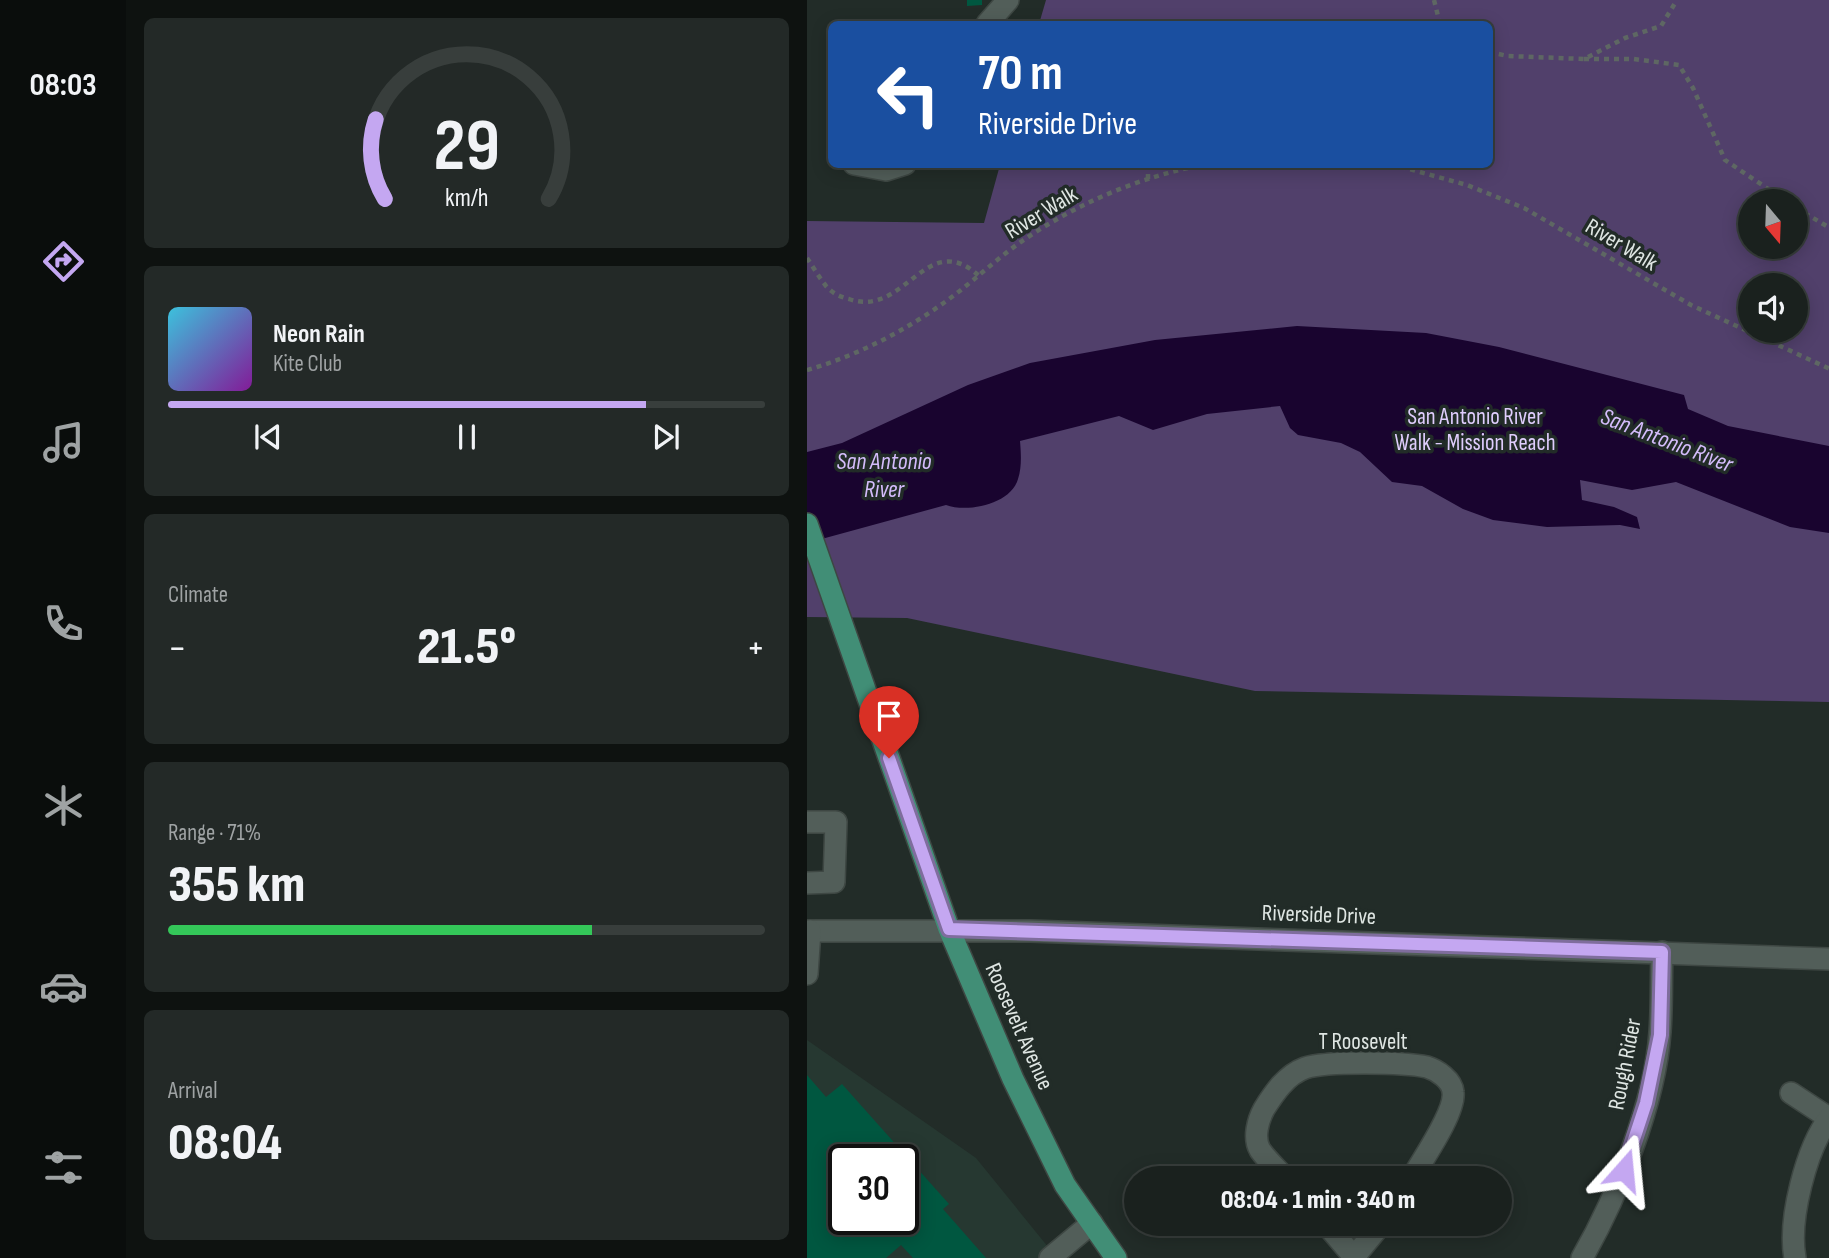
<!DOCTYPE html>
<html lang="en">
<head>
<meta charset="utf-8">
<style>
	:root { --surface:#1a211e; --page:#232927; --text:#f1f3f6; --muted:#9fa3a4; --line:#383e3c; --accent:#c4a7f1 }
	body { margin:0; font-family:"Sofia Sans Condensed",sans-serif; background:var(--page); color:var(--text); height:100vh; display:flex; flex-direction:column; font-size:26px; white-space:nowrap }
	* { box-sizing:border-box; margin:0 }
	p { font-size:23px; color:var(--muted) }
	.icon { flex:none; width:38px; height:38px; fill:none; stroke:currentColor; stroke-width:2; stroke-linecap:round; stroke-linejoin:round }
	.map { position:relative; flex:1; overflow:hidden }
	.sheet { display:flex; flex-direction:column; gap:18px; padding:18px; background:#0e1210; width:681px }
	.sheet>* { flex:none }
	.hud { position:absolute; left:21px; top:21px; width:665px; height:147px; border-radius:10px; box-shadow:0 4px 18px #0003,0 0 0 2px var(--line); background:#1a4fa0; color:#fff; overflow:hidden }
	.needle { width:46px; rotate:161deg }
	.fabs { position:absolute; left:931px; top:189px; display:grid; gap:14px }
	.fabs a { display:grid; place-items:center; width:70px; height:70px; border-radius:50%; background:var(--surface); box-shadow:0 4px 18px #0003,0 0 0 2px var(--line); font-size:35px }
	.speed { position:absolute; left:21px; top:1144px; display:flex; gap:14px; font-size:35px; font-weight:700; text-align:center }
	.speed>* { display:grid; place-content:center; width:91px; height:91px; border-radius:50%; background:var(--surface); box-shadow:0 4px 18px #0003,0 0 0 2px var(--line); line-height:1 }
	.speed .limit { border:4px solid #111; border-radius:10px; background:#fff; color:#111 }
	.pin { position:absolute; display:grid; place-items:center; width:60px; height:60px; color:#fff; margin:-72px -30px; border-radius:50% 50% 50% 0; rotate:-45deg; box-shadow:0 0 7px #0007 }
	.pin .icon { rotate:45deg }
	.me { position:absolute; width:77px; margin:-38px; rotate:18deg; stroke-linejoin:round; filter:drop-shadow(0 0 5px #0008) }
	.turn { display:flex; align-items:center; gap:24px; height:147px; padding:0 35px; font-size:32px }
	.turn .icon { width:91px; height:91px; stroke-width:2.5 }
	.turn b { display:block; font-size:49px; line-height:60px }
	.big { font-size:52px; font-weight:800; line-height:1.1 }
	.sheet .widget { flex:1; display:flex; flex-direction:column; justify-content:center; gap:10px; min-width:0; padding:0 24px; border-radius:10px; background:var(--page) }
	.sheet .dial { align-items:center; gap:0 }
	.dial svg { height:182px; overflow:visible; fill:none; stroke:var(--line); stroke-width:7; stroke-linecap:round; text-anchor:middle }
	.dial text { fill:var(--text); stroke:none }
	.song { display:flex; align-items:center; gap:21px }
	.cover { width:84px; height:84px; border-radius:10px; background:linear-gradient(135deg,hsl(190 70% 55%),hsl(290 70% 35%)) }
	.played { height:7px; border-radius:4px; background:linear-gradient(90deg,var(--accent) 80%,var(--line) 80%) }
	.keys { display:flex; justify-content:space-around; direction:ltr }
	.heat { display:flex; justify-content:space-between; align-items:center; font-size:38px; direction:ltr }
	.charge { height:10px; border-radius:5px; background:linear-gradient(90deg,#34c759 71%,var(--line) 0) }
	.trip { position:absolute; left:317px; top:1166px; width:388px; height:70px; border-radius:35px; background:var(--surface); box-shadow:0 4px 18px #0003,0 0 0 2px var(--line); font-weight:800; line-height:70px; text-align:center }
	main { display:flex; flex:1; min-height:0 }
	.menu { display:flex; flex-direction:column; width:126px; justify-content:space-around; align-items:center; background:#0a0d0c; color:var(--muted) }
	.menu .icon { width:49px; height:49px }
	.menu .selected { color:var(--accent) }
	.menu b { font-size:32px; color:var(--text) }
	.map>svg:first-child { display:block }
</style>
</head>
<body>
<main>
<nav class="menu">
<b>08:03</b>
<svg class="icon selected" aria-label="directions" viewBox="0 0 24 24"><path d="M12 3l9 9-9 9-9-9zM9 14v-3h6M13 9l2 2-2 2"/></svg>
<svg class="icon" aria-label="music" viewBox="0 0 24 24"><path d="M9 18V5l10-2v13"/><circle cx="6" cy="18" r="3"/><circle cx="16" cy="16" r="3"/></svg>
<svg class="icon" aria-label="phone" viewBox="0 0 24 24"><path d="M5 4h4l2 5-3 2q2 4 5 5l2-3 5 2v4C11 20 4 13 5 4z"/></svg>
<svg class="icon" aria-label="climate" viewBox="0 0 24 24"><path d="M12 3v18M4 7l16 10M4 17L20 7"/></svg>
<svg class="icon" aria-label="car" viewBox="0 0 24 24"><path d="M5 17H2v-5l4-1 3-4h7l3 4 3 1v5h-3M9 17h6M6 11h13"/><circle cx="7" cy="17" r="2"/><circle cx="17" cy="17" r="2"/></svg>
<svg class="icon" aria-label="filters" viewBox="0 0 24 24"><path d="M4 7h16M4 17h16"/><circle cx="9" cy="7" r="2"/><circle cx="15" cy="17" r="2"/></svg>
</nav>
<section class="sheet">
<div class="widget dial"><svg viewBox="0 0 100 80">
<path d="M14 69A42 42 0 1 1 86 69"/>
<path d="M14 69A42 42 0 0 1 10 34" stroke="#c4a7f1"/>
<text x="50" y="56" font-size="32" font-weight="700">29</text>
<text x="50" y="72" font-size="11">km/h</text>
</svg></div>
<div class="widget">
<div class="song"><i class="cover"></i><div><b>Neon Rain</b><p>Kite Club</p></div></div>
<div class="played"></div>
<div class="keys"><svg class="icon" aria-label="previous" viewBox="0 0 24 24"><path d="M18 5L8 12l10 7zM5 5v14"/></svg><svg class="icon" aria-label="pause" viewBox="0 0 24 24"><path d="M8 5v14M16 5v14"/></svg><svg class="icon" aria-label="next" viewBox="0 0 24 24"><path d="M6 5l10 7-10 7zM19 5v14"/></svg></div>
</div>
<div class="widget"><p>Climate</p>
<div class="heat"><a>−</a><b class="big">21.5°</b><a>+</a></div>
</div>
<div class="widget"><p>Range · 71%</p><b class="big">355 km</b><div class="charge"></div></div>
<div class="widget"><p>Arrival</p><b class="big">08:04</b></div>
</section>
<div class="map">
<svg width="1023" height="1258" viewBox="0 0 1023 1258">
	<rect width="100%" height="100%" fill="#222c28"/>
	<path fill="#263831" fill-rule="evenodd" d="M0,1040l169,118 81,100h-250zM37,1160h59v60h-59z"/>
	<path fill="#51406b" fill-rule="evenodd" d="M239,0h783v702l-574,-11 -348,-73 -100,-1v-396l177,2 16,-58 489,-1v-140h-450zM943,201h46v46h-46zM943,285h46v46h-46z"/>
	<path fill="#19042f" d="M490,326l129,7 73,14 185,48 4,14 40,17 101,20v87l-39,-6 -114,-45 -44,8 -52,-10 2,20 32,7 23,10 3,12 -20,-4 -73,2 -54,-7 -30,-11 -41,-23 -30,-4 -32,-30 -19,-9 -43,-8 -8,-7 -10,-22 -73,8 -54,16 -34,-14 -99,25c1,12 2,26 -2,38 -7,25 -50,34 -72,26l-139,38v-91l35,-9 126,-58 62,-22 125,-23z"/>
	<g fill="#005740" fill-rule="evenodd">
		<path d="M160,0h15v5l-15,1z"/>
		<path d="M0,1075l19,22 16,-13 107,120 -6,5 43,49h-73l-12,-13 -15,13h-79zM37,1160h59v60h-59z"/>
	</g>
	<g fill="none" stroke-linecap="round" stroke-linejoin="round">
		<defs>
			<g id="minor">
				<path d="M180,24l21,-24"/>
				<path d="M47,164l32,6 19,-6"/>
				<path d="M0,822h29l-2,60 -27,1"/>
				<path d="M0,931h223l800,28"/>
				<path d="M0,974l3,-43"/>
				<path d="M984,1093l38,25"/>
				<path d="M478,1178c-8,-9 -18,-18 -25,-28 -7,-12 -2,-30 4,-41 10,-16 22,-34 41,-41 20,-7 99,-6 122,-1 10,3 25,13 26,25 3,20 -31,68 -41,86"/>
				<path d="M518,1223l30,35"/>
				<path d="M547,1257l28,-34"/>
				<path d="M243,1258l42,-35"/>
				<path d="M775,1258c35,-61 73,-155 78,-226 2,-26 1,-53 2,-80"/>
				<path d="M988,1258c-7,-38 11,-110 35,-141"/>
			</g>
			<path id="major" d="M0,524l142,405 64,150 52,106 51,73"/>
		</defs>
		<use href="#minor" stroke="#3e4743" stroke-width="24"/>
		<use href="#major" stroke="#3e4743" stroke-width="24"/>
		<g stroke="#5e6763" stroke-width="4.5" stroke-dasharray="5 5" stroke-linecap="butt">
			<path d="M627,0l6,24"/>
			<path d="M682,52l19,4 76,3 41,-21 36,-12 16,-26"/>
			<path d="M777,59h50l45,6 14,23 32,72 61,41"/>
			<path d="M341,164v15"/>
			<path d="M584,164l76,21 57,23 167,97 139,64"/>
			<path d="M989,208l34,20"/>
			<path d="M0,258c6,9 12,19 19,28 6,7 14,11 23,13 56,20 77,-72 130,-23"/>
			<path d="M0,370c49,-14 96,-38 138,-68 28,-20 52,-44 80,-63 55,-37 117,-63 182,-75"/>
		</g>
		<use href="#minor" stroke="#525e59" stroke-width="21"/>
		<use href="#major" stroke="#418e76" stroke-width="21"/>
	</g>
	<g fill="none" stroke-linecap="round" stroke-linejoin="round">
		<defs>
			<path id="route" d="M82,758l60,171 713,23 -2,83 -14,68 -22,67"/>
		</defs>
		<use href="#route" stroke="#7f6d9d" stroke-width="18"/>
		<use href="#route" stroke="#c4a7f1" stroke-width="12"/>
	</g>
	<g text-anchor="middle" stroke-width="7" stroke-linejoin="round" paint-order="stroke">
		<g font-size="23" fill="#dfe6e3" stroke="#222c28">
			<text transform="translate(234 212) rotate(-31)" y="8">River Walk</text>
			<text transform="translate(815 244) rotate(31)" y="8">River Walk</text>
			<text transform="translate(512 914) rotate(2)" y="8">Riverside Drive</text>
			<text transform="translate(213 1026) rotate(66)" y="8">Roosevelt Avenue</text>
			<text x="556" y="1049">T Roosevelt</text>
			<text transform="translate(817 1064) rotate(-79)" y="8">Rough Rider</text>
		</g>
		<g font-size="23" fill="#dfcdfd" stroke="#222c28">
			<text x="668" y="424">San Antonio River<tspan x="668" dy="26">Walk - Mission Reach</tspan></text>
		</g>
		<g font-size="24" font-style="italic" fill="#d4bcfb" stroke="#222c28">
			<text transform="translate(860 440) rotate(21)" y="8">San Antonio River</text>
			<text x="77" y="469">San Antonio<tspan x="77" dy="28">River</tspan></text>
		</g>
	</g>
</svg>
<div class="fabs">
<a><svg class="needle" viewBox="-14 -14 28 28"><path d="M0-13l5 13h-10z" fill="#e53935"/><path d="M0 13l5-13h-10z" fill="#9fa3a4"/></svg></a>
<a><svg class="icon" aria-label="sound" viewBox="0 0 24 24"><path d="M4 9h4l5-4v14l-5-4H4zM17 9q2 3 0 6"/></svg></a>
</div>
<div class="speed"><div class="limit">30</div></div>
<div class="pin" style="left:82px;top:758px;background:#d93025"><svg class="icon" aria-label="arrive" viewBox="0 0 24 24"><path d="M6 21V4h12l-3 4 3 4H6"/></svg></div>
<svg class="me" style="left:817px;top:1170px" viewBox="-20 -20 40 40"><path d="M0-17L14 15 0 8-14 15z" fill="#c4a7f1" stroke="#fff" stroke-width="4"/></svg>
<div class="trip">08:04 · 1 min · 340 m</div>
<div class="hud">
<div class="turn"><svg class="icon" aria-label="left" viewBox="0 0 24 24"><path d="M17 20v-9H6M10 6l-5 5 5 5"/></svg><div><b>70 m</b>Riverside Drive</div></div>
</div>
</div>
</main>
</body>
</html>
